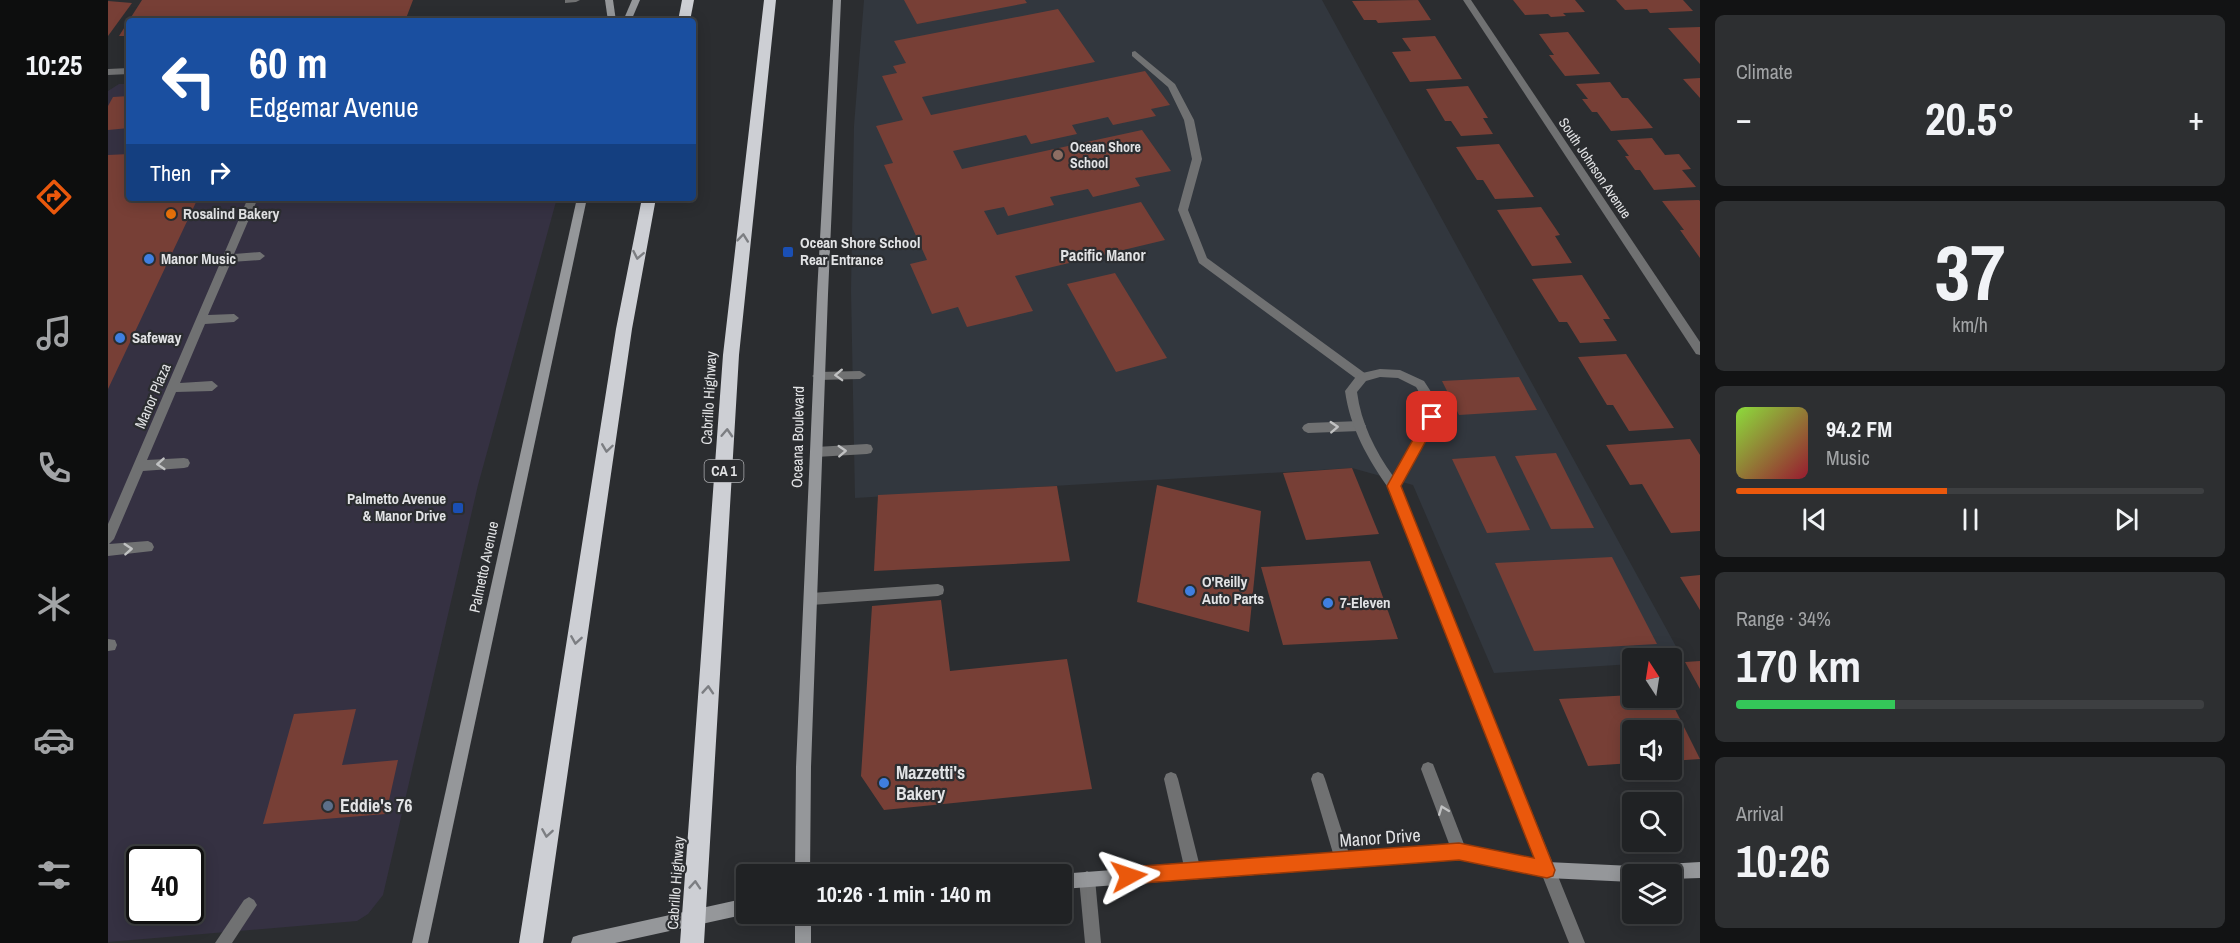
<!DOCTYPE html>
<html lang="en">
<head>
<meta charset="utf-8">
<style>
	:root { --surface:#202224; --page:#2d2f31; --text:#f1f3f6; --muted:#a2a4a6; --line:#3d3f41; --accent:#ea580c }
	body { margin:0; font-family:"Archivo Narrow",sans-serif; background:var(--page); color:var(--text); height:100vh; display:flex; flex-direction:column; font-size:22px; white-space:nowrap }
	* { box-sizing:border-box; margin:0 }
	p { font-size:20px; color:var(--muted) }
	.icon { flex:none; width:33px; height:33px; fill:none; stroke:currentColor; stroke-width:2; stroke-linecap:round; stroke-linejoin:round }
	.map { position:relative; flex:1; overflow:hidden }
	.sheet { display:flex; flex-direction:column; gap:15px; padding:15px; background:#121314; width:540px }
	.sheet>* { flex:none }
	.banner { position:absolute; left:18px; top:18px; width:570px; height:183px; border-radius:6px; box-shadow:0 3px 15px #0003,0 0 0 2px var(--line); background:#1a4fa0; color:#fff; overflow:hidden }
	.needle { width:39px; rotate:348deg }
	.buttons { position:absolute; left:1514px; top:648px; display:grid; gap:12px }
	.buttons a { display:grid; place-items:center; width:60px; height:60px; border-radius:6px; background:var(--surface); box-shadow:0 3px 15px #0003,0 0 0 2px var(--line); font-size:30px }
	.speed { position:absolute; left:18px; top:846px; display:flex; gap:12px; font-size:30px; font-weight:700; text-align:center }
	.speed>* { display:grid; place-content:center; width:78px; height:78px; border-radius:50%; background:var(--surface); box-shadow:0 3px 15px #0003,0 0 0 2px var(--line); line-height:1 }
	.speed .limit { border:3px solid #111; border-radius:9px; background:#fff; color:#111 }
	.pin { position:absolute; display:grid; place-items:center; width:51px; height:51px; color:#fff; margin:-26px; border-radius:12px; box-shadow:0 3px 9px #0006 }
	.me { position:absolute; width:66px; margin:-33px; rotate:85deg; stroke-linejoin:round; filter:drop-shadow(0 0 4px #0008) }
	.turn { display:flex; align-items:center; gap:21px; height:126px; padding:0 24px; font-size:27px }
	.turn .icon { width:78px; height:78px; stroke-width:2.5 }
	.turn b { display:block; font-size:42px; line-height:51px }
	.then { display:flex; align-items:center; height:57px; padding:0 24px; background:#0003; gap:12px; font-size:22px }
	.big { font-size:45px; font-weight:700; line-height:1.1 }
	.sheet .card { flex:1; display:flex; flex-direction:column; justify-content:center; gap:9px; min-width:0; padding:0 21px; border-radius:9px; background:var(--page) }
	.sheet .dial { align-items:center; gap:0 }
	.dial b { font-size:78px; line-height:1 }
	.song { display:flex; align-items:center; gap:18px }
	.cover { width:72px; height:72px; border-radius:9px; background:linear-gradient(135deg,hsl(90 70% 55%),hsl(350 70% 35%)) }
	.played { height:6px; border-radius:3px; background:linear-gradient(90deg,var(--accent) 45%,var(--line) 45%) }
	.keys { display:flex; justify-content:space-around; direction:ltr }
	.heat { display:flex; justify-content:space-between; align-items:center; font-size:33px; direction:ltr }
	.charge { height:9px; border-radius:4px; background:linear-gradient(90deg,#34c759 34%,var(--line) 0) }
	.trip { position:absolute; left:628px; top:864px; width:336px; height:60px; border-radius:6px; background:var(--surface); box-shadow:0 3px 15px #0003,0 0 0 2px var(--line); font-weight:700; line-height:60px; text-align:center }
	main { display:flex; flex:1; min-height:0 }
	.tabs { display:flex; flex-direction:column; width:108px; justify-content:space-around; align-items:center; background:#0d0e0e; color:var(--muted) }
	.tabs .icon { width:42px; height:42px }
	.tabs .current { color:var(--accent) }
	.tabs b { font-size:27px; color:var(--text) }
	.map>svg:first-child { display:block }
</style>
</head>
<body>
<main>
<nav class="tabs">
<b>10:25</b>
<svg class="icon current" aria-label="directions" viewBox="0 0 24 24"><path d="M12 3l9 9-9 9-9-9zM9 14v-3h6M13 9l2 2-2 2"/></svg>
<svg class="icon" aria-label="music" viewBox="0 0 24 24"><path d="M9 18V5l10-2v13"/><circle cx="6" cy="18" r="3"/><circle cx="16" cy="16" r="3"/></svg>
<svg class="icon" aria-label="phone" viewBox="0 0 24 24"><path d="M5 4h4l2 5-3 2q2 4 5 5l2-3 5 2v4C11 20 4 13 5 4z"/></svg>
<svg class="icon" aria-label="climate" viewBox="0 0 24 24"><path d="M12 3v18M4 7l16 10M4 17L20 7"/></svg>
<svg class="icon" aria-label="car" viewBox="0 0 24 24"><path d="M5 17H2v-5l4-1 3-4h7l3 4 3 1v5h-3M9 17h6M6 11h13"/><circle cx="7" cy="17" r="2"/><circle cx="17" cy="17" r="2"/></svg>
<svg class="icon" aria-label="filters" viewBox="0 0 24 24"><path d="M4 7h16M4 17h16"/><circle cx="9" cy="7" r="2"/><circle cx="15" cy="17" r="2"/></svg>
</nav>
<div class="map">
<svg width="1592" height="943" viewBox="0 0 1592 943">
	<rect width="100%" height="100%" fill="#2b2d30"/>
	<path fill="#353142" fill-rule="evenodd" d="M11,84h10v114h428l-79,287 -95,410 -15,19 -11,7 -249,21v-851zM32,860h50v50h-50z"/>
	<path fill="#32373e" d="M756,0h458l362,661 -13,1v-4h-39v6l-138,9 -81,-188 -61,-17 -497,30 -4,-208 3,-164z"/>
	<g fill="#773f36">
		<path d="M34,0h271l-8,21h-276v15h-10z"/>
		<path d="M796,0h121l2,3 -110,21z"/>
		<path d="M1310,0l13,20 -53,3 -2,-3h-12l-12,-19z"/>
		<path d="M1405,0h62l10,12 -22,1 3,3 -15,1 -3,-3 -23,1z"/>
		<path d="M1508,0h67l10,11 -43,2 -3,-4 -22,1z"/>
		<path d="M0,1l24,2 -24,33z"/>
		<path d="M950,9l37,53 -173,35 9,18 214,-44 25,34 -19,4 5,7 -43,9 -5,-8 -36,8 5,9 -46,10 -5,-9 -73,16 9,18 180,-39 29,41 -36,7 5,8 -47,11 -5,-8 -38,8 4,8 -46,11 -4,-9 -20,4 13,24 144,-33 24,38 -150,36 18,35 -66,16 -9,-20 -26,7 -22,-50 17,-4 -43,-95 9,-2 -17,-37 27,-6 -21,-44 15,-3 -4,-7 13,-3 -12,-22z"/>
		<path d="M1592,27v37l-32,-36z"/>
		<path d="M1460,32l32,42 -35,2 -16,-21h5l-15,-21z"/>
		<path d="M1327,36l27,43 -52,3 -18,-30 19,-1 -9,-13z"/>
		<path d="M1592,78v20l-17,-19z"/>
		<path d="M1502,82l12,16h6l25,30 -42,3 -14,-19h-5l-10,-13h6l-12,-15z"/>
		<path d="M1360,86l20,32h-5l10,16 -32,2 -10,-15h-6l-19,-32z"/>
		<path d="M21,96v32l-21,2v-24l5,-9z"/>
		<path d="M1544,138l13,17 14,-1 12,15 -9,1 14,17 -42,3 -14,-20h-5l-10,-14h4l-12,-16z"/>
		<path d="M1391,144l35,53 -39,2 -12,-19h-6l-21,-33z"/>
		<path d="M21,154v44h69l-90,191v-234z"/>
		<path d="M1591,200l1,1v57l-20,-28h4l-22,-29z"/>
		<path d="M1433,207l19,28 -5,1 17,27 -40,3 -35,-56z"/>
		<path d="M1007,273l52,85 -51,14 -49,-88z"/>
		<path d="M1474,275l28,44h-7l14,22 -37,2 -13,-21h-8l-27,-43z"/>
		<path d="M1518,354l48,74 -45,3 -16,-26h-6l-29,-48z"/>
		<path d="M1411,377l18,33 -78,5 -17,-34z"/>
		<path d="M1582,439l10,16v76l-29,2 -29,-49 -12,1 -24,-40z"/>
		<path d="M1448,453l38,75 -43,1 -36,-73z"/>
		<path d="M1387,456l35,74 -43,3 -35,-74z"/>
		<path d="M1244,468l27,66 -73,6 -23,-67z"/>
		<path d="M1049,485l104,26 -12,121 -112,-30z"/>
		<path d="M949,486l13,75 -196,10 4,-76z"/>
		<path d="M1504,557l45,87 -123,7 -39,-88z"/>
		<path d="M1262,561l28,78 -115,6 -22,-78z"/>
		<path d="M1592,575v35l-20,-33z"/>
		<path d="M833,600l9,71 117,-12 25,130 -208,21 -23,-34 11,-170z"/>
		<path d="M1592,661v28l-15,-27z"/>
		<path d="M1524,695l6,8 33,-2 29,58 -29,2v-31h-39v33l-44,3 -29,-67z"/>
		<path d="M248,709l-14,56 56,-5 -12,54 -123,10 31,-110z"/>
	</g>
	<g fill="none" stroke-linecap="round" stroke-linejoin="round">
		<g fill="#707172" fill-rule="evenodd">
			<path d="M457,0h15l-4,2 -11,1z"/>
			<path d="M330,17h6l1,4h-8z"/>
			<path d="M1027,51l40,33 19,36 8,39 -14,51 19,48 159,116 2,3 -2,3h-8l-159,-117 -21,-53 14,-51 -8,-39 -16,-33 -36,-31v-4z"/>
			<path d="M140,198h10l-24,56 26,-2 5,4 -5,4 -29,2 -23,53 26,-1 5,4 -5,4 -29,2 -25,59 32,-2 6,5 -6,5 -36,1 -29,68 37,-2 4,1 2,4 -2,4 -4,1 -41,3 -29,68 -5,5 39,-3 4,2 2,4 -2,4 -44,5v-32z"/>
			<path d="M752,371l6,4 -6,4 -42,1 -6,-4 6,-4z"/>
			<path d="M1252,421l4,2 2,3 -2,3 -4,2 -52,2 -4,-2 -2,-3 2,-3 4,-2z"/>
			<path d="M759,444l4,1 2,4 -2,4 -4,1 -51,3 -4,-1 -2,-4 2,-4 4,-1z"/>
			<path d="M830,584l5,2 1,4 -1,4 -5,2 -127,9 -5,-2 -2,-4 2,-4 5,-2z"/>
			<path d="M0,639l7,1 2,5 -2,5 -7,1z"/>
			<path d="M1320,762l5,2 34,88 -3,5 -5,3 -5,-3 -33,-88 2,-5z"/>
			<path d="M1063,772l5,2 2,5 23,92 -3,5 -5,3 -5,-3 -3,-5 -21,-92 2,-5z"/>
			<path d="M1210,772l5,2 2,5 26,81 -3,5 -5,3 -5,-3 -3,-5 -24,-81 2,-5z"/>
			<path d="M979,871l5,3 3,5 6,64h-16l-6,-64 3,-5z"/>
			<path d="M141,897l5,3 3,5 -25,38h-17l29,-43z"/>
		</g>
		<g fill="#707172" fill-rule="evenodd">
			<path d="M1355,0h8l229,342v13l-4,-1z"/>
			<path d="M21,68v6l-21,1v-6z"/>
			<path d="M1272,369l20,1 24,11 13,20 2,16 -39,69 185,457h-16l-180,-454c-21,-30 -39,-61 -44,-98l13,-17zM1272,377l18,1 18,9 9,15 2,15 -34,59c-18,-25 -32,-53 -36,-84l9,-11z"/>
		</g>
		<g fill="#95979a" fill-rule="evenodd">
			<path d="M497,0h8l3,21h-8z"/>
			<path d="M524,0h8l-9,21h-8z"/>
			<path d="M725,0h8l-13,294 -17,473 -1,107h-15l1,-107 21,-473z"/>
			<path d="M469,198h10l-159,745h-16z"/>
			<path d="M1351,844l88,18 85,4 68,-4v16l-29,1v-5h-39v8l-85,-4 -88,-18 -397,29v-15h-3z"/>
			<path d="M639,898v16l-132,29h-44l2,-6 6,-2z"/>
			<rect x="687" y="914" width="16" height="29"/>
		</g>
		<g fill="#cdcfd4" fill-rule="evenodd">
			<path d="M574,0h12l-4,21h-12z"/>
			<path d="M656,0h12l-37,355 -35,588h-24l43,-588z"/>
			<path d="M534,198h14l-24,131 -89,614h-24l97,-614z"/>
		</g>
	</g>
	<defs><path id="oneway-chevron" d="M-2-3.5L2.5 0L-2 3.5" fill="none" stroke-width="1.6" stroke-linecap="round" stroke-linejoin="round" transform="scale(1.5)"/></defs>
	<g stroke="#7c7e82">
		<use href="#oneway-chevron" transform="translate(635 238) rotate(-84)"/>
		<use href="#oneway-chevron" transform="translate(530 255) rotate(101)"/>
		<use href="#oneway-chevron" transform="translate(619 433) rotate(-87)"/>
		<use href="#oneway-chevron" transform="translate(499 448) rotate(98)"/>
		<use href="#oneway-chevron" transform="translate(468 640) rotate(99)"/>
		<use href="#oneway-chevron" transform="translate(600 690) rotate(-86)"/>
		<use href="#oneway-chevron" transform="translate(439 833) rotate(99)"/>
		<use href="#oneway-chevron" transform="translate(587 885) rotate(-86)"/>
	</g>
	<g stroke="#c0c1c2">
		<use href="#oneway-chevron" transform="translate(731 375) rotate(178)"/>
		<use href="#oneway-chevron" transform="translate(1226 427) rotate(-3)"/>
		<use href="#oneway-chevron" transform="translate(734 451) rotate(-3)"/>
		<use href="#oneway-chevron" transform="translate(53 464) rotate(176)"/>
		<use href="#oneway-chevron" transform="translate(20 549) rotate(-4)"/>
		<use href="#oneway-chevron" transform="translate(1335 810) rotate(-111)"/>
	</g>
	<path fill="#ea580c" stroke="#983908" stroke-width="1.5" d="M1324,412l7,5 -38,69 154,384 -2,6 -6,2 -88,-18 -330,24 -6,-2 -2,-6 2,-6 6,-3 330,-24 75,15 -147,-372 41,-73z"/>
	<circle fill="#8d6e63" stroke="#2b2d30" stroke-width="2" cx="950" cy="155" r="6"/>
	<circle fill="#e8710a" stroke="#2b2d30" stroke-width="2" cx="63" cy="214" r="6"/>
	<g fill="#1a4fb4" stroke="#2b2d30" stroke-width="2">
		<rect x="674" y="246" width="12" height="12" rx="3"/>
		<rect x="344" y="502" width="12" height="12" rx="3"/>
	</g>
	<g fill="#3f7fe0" stroke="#2b2d30" stroke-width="2">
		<circle cx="41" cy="259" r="6"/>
		<circle cx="12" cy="338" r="6"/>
		<circle cx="1082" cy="591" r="6"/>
		<circle cx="1220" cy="603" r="6"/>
		<circle cx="776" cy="783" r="6"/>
	</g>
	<circle fill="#5c6f8a" stroke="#2b2d30" stroke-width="2" cx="220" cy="806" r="6"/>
	<g text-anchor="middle" stroke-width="4.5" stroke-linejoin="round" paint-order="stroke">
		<g font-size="14" font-weight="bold" fill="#e2e3e5" stroke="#2b2d30" text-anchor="start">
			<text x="962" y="152">Ocean Shore<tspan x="962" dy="16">School</tspan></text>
		</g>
		<g font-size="14" fill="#e2e3e5" stroke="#2b2d30">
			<text transform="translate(1487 168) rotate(56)" y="5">South Johnson Avenue</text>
		</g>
		<rect fill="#2b2d30" stroke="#abacaf" stroke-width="1.5" x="596.5" y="460" width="39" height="22" rx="4.5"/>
		<g font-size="14" font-weight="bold" fill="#e2e3e5">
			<text x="616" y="476">CA 1</text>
		</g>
		<g font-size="15" font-weight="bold" fill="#e2e3e5" stroke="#2b2d30" text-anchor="start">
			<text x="75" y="219">Rosalind Bakery</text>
			<text x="692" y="248">Ocean Shore School<tspan x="692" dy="17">Rear Entrance</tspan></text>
			<text x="53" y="264">Manor Music</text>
			<text x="24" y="343">Safeway</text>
			<text x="338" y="504" text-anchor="end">Palmetto Avenue<tspan x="338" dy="17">&amp; Manor Drive</tspan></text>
			<text x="1094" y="587">O'Reilly<tspan x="1094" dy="17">Auto Parts</tspan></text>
			<text x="1232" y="608">7-Eleven</text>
		</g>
		<g font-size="15" fill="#e2e3e5" stroke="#2b2d30">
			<text transform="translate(45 396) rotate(-67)" y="5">Manor Plaza</text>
			<text transform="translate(601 398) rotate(-87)" y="5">Cabrillo Highway</text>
			<text transform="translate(690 437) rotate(-89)" y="5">Oceana Boulevard</text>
			<text transform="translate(376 567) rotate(-78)" y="5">Palmetto Avenue</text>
			<text transform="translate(568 883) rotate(-86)" y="5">Cabrillo Highway</text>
		</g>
		<g font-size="16" font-weight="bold" fill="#e2e3e5" stroke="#2b2d30">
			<text x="995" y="261">Pacific Manor</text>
		</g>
		<g font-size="18" font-weight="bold" fill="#e2e3e5" stroke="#2b2d30" text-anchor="start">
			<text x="788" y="779">Mazzetti's<tspan x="788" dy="21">Bakery</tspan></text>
			<text x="232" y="812">Eddie's 76</text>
		</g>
		<g font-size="18" fill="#e2e3e5" stroke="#2b2d30">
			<text transform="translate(1272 838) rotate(-4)" y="6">Manor Drive</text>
		</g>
	</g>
</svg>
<div class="buttons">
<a><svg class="needle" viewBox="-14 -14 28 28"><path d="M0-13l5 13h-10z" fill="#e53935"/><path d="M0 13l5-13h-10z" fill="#a2a4a6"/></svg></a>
<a><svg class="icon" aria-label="sound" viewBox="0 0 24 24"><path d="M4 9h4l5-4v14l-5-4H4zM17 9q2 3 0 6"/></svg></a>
<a><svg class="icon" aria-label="search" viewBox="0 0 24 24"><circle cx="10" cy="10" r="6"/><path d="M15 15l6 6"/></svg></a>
<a><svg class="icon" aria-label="layers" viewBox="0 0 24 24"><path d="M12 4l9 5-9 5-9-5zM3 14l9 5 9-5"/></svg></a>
</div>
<div class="speed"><div class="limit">40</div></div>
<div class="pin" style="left:1324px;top:417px;background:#d93025"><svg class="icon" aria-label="arrive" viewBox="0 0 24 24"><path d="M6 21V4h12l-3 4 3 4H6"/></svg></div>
<svg class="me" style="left:1021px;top:876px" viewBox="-20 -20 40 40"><path d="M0-17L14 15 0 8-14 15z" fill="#ea580c" stroke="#fff" stroke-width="4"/></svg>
<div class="trip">10:26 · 1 min · 140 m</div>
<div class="banner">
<div class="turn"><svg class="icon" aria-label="left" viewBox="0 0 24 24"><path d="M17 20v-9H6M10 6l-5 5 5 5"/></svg><div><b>60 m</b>Edgemar Avenue</div></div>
<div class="then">Then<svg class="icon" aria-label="right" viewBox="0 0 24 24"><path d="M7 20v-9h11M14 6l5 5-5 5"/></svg></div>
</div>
</div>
<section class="sheet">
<div class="card"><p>Climate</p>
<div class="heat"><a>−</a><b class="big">20.5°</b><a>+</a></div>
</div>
<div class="card dial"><b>37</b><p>km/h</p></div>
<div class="card">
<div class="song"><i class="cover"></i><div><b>94.2 FM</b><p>Music</p></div></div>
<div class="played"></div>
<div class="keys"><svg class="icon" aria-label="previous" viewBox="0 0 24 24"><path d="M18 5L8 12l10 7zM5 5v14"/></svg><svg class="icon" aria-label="pause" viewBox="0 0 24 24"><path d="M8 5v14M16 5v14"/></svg><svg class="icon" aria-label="next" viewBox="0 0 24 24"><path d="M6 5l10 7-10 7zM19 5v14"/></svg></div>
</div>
<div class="card"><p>Range · 34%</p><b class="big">170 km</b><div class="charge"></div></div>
<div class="card"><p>Arrival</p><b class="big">10:26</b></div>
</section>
</main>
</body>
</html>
